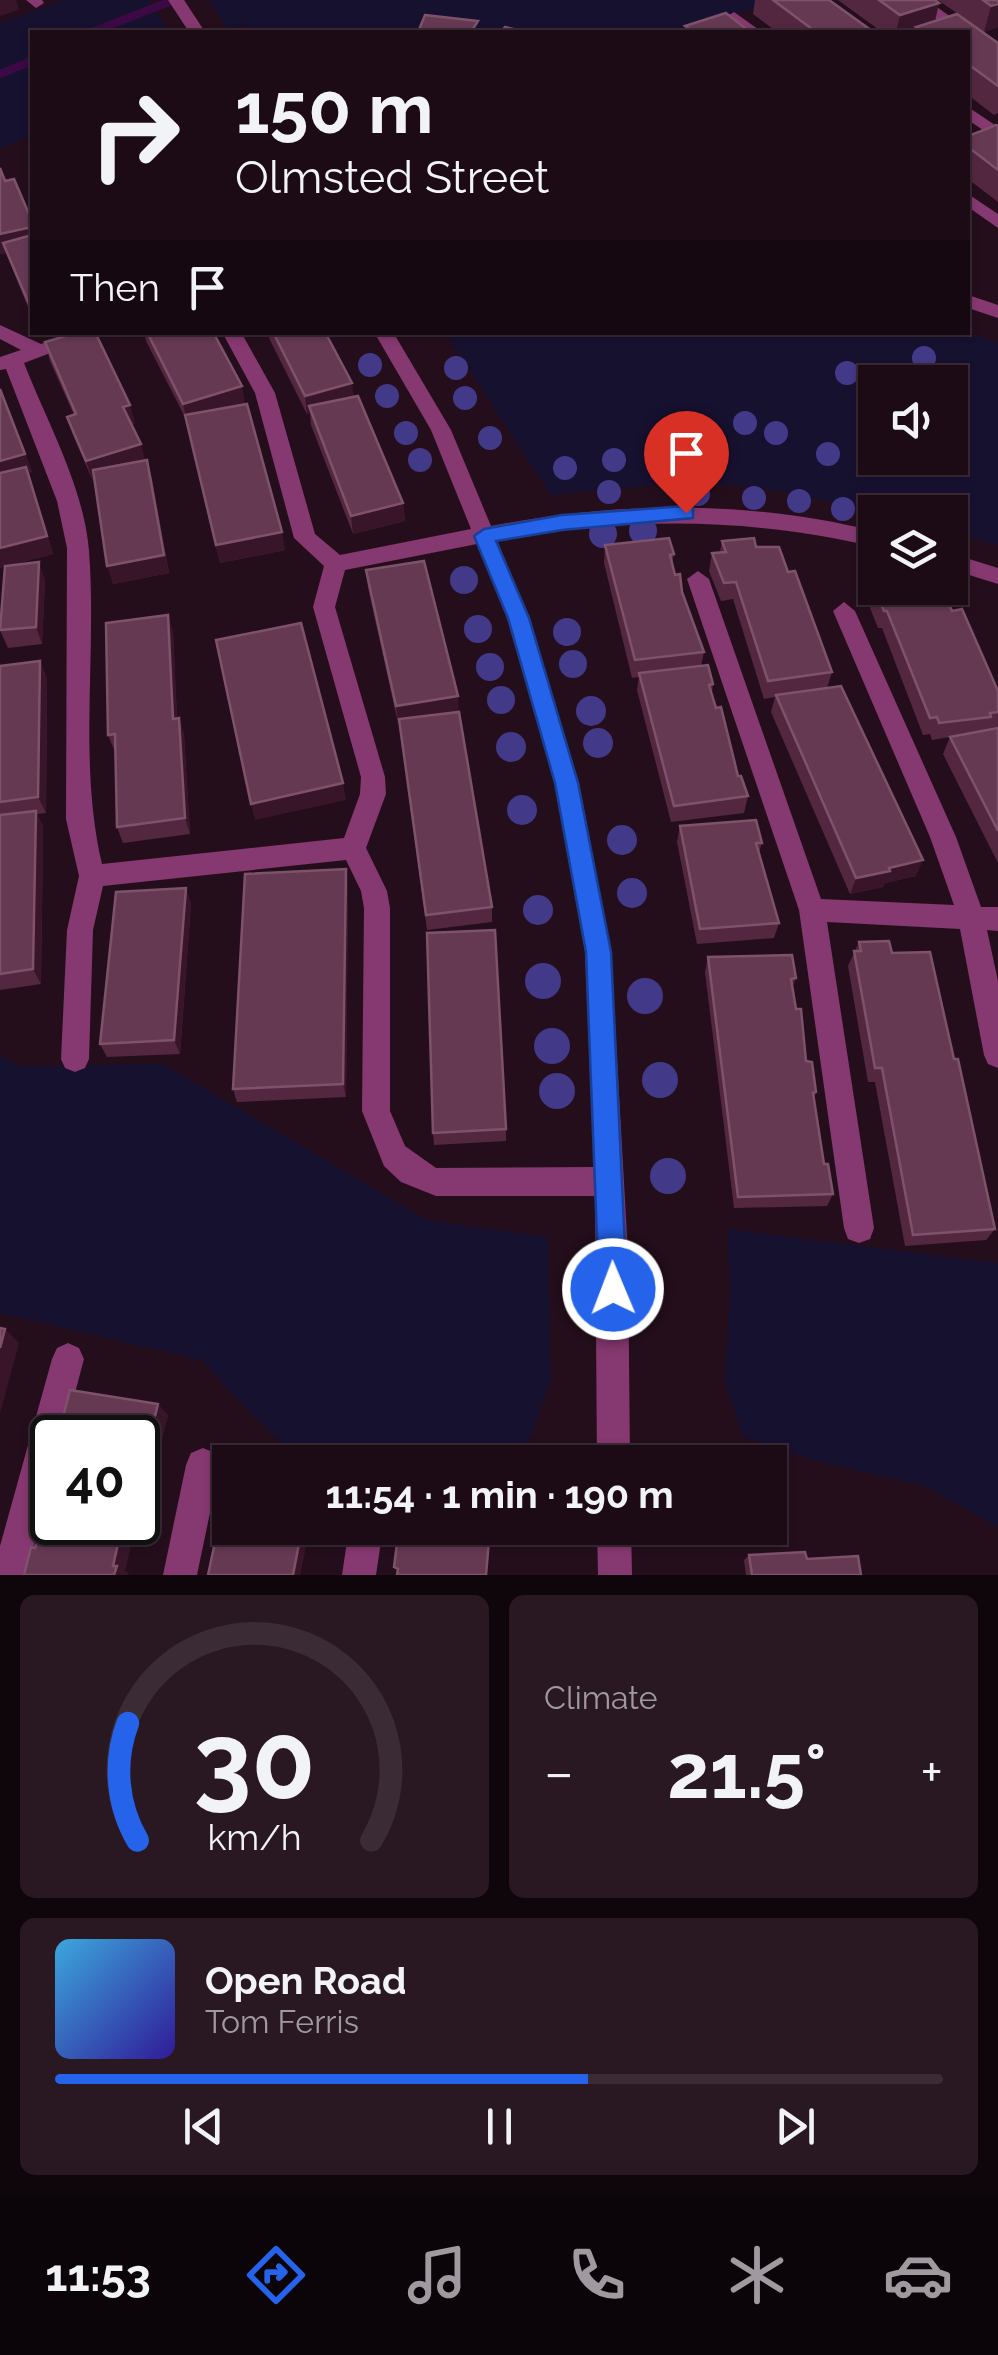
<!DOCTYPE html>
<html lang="en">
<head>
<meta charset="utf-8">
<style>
	:root { --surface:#1c0a15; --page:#291822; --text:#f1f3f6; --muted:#a09aa0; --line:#3a2b34; --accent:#2563eb }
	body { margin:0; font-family:Raleway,sans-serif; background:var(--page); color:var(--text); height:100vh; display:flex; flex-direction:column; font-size:38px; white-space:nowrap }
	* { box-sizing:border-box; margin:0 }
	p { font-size:32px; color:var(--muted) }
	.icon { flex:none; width:55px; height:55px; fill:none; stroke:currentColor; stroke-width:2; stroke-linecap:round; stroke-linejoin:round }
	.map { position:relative; height:1575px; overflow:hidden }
	.side { display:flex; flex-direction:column; gap:20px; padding:20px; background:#0f060c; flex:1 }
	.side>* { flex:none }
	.guide { position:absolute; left:30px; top:30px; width:940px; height:305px; border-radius:0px; box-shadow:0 2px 8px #0004,0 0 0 2px var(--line); background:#1c0a15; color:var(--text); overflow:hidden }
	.buttons { position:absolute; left:858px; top:365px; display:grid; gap:20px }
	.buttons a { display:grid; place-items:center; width:110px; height:110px; border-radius:0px; background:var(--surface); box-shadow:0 2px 8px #0004,0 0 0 2px var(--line); font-size:50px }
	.speed { position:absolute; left:30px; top:1415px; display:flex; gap:20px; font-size:50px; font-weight:700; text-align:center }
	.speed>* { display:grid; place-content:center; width:130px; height:130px; border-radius:50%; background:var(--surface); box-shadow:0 2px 8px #0004,0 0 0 2px var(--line); line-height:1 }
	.speed .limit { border:5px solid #111; border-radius:15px; background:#fff; color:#111 }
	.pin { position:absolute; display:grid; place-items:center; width:85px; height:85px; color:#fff; margin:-102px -42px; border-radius:50% 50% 50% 0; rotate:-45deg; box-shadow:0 0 10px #0007 }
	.pin .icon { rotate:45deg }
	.me { position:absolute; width:110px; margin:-55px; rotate:359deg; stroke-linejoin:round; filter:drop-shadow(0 0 8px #0008) }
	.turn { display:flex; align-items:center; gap:35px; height:210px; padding:0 40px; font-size:45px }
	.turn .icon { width:130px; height:130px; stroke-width:2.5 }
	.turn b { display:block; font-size:70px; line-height:85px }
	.then { display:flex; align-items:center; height:95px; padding:0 40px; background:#0003; gap:20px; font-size:38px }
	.big { font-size:75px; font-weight:700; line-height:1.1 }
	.side .card { flex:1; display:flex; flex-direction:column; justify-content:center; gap:15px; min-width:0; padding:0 35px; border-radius:15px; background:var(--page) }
	.side .dial { align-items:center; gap:0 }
	.dial svg { height:260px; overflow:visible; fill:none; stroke:var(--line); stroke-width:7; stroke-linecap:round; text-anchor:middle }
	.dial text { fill:var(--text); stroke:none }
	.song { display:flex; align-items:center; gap:30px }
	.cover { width:120px; height:120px; border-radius:15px; background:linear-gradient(135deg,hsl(200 70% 55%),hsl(250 70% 35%)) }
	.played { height:10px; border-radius:5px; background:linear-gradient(90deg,var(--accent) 60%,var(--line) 60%) }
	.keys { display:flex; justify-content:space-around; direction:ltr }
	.heat { display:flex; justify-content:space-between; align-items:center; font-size:55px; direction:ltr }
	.side .tiles { flex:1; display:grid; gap:20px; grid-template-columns:1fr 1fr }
	.card:last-child { grid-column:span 2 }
	.trip { position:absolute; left:212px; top:1445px; width:575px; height:100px; border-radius:0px; background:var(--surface); box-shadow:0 2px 8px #0004,0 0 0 2px var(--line); font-weight:700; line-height:100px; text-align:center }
	.tabs { display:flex; height:160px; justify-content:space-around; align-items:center; background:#0b0408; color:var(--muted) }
	.tabs .icon { width:70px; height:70px }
	.tabs .active { color:var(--accent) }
	.tabs b { font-size:45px; color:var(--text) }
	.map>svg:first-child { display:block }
</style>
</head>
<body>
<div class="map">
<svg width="998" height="1575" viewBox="0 0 998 1575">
	<rect width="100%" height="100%" fill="#250e1c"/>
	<g fill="#171130" fill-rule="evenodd">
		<path d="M64,0h85l20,32h-137v104l-32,12v-125z"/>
		<path d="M209,0h578l-84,23 6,9h-457l-6,-7 -18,4z"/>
		<path d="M968,332l30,11v202l-48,-13v-20h-70l-101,-21 -61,-7h-52l-115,11 -106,-162zM875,382h75v76h-75z"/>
		<path d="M0,1054l17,12 146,-2 264,156 121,17 3,142 -20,58 -28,25 -207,-2 -95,-100 -201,-47z"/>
		<path d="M727,1229l271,34v264l-76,-42 -99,-22 -80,-26 -18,-55 5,-98z"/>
	</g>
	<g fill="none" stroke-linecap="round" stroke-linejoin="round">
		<g stroke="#3d0944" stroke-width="8">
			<path d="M92,32l82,-32"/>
			<path d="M0,74l32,-13"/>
		</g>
		<g fill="#863870" fill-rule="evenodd">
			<path d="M26,0h16l2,3 -8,5z"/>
			<path d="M168,0h16l21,32h-16z"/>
			<path d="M909,0h18l45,32 -4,4v-4h-14z"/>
			<path d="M734,12l28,20h-17l-19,-15z"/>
			<path d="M968,107l30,20v13l-30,-20z"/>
			<path d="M968,194l30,20v14l-30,-21z"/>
			<path d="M968,295l30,10v13l-30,-10z"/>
			<path d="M0,325l41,19 34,-12h31l-82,31c23,59 60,124 65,188 8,104 -11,211 13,313l242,-26 16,-44 1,-17 -48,-170 11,-41 -30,-28 -39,-145 -33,-61h19l34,61 40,141 25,21 131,-26 -40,-99 -57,-98h19l58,98 40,96c134,-25 251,-26 384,5v16c-127,-30 -249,-30 -378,-7l32,78 50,165 32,169 17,302 2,208h-33l-2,-266h-159l-35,-14 -17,-16 -22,-55 2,-203 -3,-17 -15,-31 -243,26 -10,44 -4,129 -4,9 -10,4 -10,-4 -4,-9 6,-129 12,-54 -13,-57 1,-271 -10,-47 -51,-132 -6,1v-13l21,-7 -21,-11zM477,544l30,74 48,165 30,169 9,215 -158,1 -31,-22 -15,-35v-203l-3,-17 -21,-43 20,-54 -1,-17 -50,-170 10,-37z"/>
			<path d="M950,553l48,15v16l-48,-15z"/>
			<path d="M698,571l11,8 112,320 133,6 -24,-68 -97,-226 11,-9 11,9 101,226 25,70h17v24l-11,-1 11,51v87l-10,-4 -4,-9 -24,-126 -133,-7 47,306 -4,11 -11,4 -11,-4 -4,-11 -45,-318 -112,-331z"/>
			<path d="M68,1343l11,5 5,11 -21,79h-11v39l-26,98h-26v-29l52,-187 5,-11z"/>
			<path d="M203,1448l12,5 5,12 -23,110h-34l23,-110 5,-12z"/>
			<path d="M349,1528h34l-7,47h-34z"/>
			<path d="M597,1528h34l1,47h-34z"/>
		</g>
	</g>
	<g fill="#433989">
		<circle cx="924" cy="358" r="12"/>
		<circle cx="370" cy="365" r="12"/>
		<circle cx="456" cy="368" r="12"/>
		<circle cx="847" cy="373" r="12"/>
		<circle cx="387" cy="396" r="12"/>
		<circle cx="465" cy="398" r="12"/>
		<circle cx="745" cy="423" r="12"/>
		<circle cx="406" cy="433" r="12"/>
		<circle cx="776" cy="433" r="12"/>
		<circle cx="490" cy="438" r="12"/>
		<circle cx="706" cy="446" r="12"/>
		<circle cx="657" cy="451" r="12"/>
		<circle cx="828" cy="454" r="12"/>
		<circle cx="420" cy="460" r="12"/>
		<circle cx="614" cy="460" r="12"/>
		<circle cx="565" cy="468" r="12"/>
		<circle cx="609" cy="492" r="12"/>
		<circle cx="698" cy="494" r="12"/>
		<circle cx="754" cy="498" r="12"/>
		<circle cx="799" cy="501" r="12"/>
		<circle cx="843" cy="509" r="12"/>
		<circle cx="643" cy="531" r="14"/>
		<circle cx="603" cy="534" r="14"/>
		<circle cx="464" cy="580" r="14"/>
		<circle cx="478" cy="629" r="14"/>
		<circle cx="567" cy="632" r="14"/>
		<circle cx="573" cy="664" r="14"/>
		<circle cx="490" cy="667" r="14"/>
		<circle cx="501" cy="700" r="14"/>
		<circle cx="591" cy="711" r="15"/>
		<circle cx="598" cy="743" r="15"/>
		<circle cx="511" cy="747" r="15"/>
		<circle cx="522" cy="810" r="15"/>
		<circle cx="622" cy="840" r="15"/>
		<circle cx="632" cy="893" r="15"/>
		<circle cx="538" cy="910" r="15"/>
		<circle cx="543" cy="981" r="18"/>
		<circle cx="645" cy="996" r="18"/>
		<circle cx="552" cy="1046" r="18"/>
		<circle cx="660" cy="1080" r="18"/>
		<circle cx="557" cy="1091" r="18"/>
		<circle cx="668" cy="1176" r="18"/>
	</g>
	<g fill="#542740">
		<path d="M755,0h74l39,28 -1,4h-90l-24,-18z"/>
		<path d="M838,0h97l4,3 -4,18 62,22 1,-3v73l-4,2 -26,-20v-63h-86z"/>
		<path d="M938,0h60v27l-14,5z"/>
		<path d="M998,126v76l-30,-23v-43z"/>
		<path d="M0,168l5,13 27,40v96l-26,-64 -6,1z"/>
		<path d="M144,332h69l32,72 40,146 -65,13 -34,-144 -40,-78z"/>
		<path d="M268,332h57l78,171 2,18 -52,13 -42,-109 -1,-12 -3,1 -38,-76z"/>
		<path d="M45,342l90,81 -4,1 14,37 2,-1 5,19 17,94 -56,11 -19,-106 -2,1 -19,-44 -6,-18 7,-2 -24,-54z"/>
		<path d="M0,389l32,83 -4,1 25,81 -46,12 38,14 -3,64 -34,4 -8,-18 5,-64 -5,2z"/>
		<path d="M722,541l34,6 32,25 44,100 -5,16 89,188 -31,7 -2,4 -33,7 -79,-182 4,-15 -11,2 -31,-100 -12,2 -12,-30 3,-18 8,-1z"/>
		<path d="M605,545l69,9 -2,10 32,88 -3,14 12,18 -1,9 26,83 10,20 -4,17 -73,9 -34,-132 2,-13 -7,1 -28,-115z"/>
		<path d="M366,570l92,126v16l34,195v15l-65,8 -28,-207h-1l-30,-135z"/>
		<path d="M881,588h61l10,23 46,80v37l-13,3 13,-3v135l-55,-109 7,-17 -18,3 -2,-6 -7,1 -41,-107h-4l-8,-20 5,-17 5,-1z"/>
		<path d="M168,615l5,18 4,85h2l5,17 6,99 -67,9 -6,-16 -2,-75 -7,-17z"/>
		<path d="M0,666l47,12 -1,135 -9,1 6,13 -2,157 -41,6z"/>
		<path d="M680,826l82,17 -3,9 20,71 -5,15 -77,6 -20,-102z"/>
		<path d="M348,885l-2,212 -109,5 -4,-13z"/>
		<path d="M191,903l-11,151 -73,3 -7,-13z"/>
		<path d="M859,942l33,11 62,106 41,170 -9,11 -81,6 -30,-164h-7l-20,-116z"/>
		<path d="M708,957l88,21 -4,10 14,73 10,31 -2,7 10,65 9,30 -6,12 -93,2 -29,-236z"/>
		<path d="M506,1129v12l-72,4 -1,-12z"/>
		<path d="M168,1415l-10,40 -5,-1 -9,56 -4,-1 -2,11v-82l-75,-1 -4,-4z"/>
		<path d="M749,1555l58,4 54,16h-115l-2,-15z"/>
	</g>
	<g fill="#39152a">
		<path d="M0,0h16l3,10 -19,6z"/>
		<path d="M939,3l-6,26 -17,-2 -1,5h-19l4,-17z"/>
		<path d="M998,4v23l-14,5 7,-26z"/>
		<path d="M32,227v19l-29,-3 3,10 -6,1v-20z"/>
		<path d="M352,383l2,18 -45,5 1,7 -3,1 -2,-18z"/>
		<path d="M242,386l3,19 -58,17 -4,-18z"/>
		<path d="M130,405l5,18 -7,2 -5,-18z"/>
		<path d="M141,444l5,19 -54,16 -6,-18z"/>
		<path d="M25,454l7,18 -4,1 25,81 -53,14v-107z"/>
		<path d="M147,460l22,113 -56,11 -6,-18z"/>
		<path d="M403,503l2,18 -52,13 -2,-18z"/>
		<path d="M282,532l3,18 -65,13 -4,-18z"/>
		<path d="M39,562l6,18 -3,64 -6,-17z"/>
		<path d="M168,615l5,18 5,103 -5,-17z"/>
		<path d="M40,661l7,17 -1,135 -8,-16z"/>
		<path d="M458,696l1,17 -61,10 -2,-17z"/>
		<path d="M179,718l5,17 6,99 -5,-16z"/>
		<path d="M343,783l3,17 -91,20 -4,-16z"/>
		<path d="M36,811l7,16 -2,157 -8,-15z"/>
		<path d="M923,860l-7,16 -31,7 -2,4 -33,7 6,-16 33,-10z"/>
		<path d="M346,869l2,16 -2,212 -3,-13z"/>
		<path d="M186,888l5,15 -11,151 -6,-14z"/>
		<path d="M5,1329l14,14 -19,70v-65z"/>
		<path d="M158,1404l10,11 -10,40 -10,-11z"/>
		<path d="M142,1444l11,10 -9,56 -6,-6v-32z"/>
		<path d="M123,1522h14l-12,49 4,2 -1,2h-14l-1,-9z"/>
		<path d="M302,1528h8l-10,47h-7z"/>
	</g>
	<g fill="#663953" stroke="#7e526b" stroke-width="2.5">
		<path d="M773,0h56l39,28 -16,4h-36z"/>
		<path d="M879,0h56l4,3 -39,12z"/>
		<path d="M983,0h15v4l-7,2z"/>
		<path d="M726,13l24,19h-57l-8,-6z"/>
		<path d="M957,14l41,29v43l-30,-22v-32h-44l-8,-5z"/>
		<path d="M425,15l53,6 -7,11h-53z"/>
		<path d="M505,27l22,5h-27z"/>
		<path d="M996,125l2,1v44l-30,-23v-11z"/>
		<path d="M0,168l5,13 9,-2 18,42v6l-32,7z"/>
		<path d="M32,235v76l-29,-68z"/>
		<path d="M79,332h16l35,73 -7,2 18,37 -55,17 -19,-44 9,-3 -31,-72z"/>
		<path d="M147,332h66l29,54 -59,18z"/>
		<path d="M273,332h52l27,51 -47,13z"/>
		<path d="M0,389l25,65 -25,7z"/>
		<path d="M358,396l45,107 -52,13 -42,-110z"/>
		<path d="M247,404l35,128 -66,13 -31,-130z"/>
		<path d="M147,460l17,95 -57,11 -14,-96z"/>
		<path d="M26,467l21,69 -47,12v-75z"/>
		<path d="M669,538l5,16 -4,1 5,20 5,-1 2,18 22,60 -69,8 -30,-115z"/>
		<path d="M754,538l2,9h23l9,25 7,-1 37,101 -64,9 -32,-99 -12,1 -12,-30 14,-1 -4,-11z"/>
		<path d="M424,561l34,135 -62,10 -30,-136z"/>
		<path d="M39,562l-3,65 -36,3 5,-64z"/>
		<path d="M887,588h55l10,23 10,-2 36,82v21l-8,1 1,4 -52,6 -2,-6 -7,1 -43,-107h-3l-9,-20 12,-2z"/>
		<path d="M168,615l5,104 6,-1 6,100 -68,9 -2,-93 -7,1 -2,-112z"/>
		<path d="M301,623l42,160 -92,21 -35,-164z"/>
		<path d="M40,661l-2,136 -38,5v-136z"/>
		<path d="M708,665l5,19 -4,1 7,23 5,-1 17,69h3l7,20 -74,10 -35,-133z"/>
		<path d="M841,686l82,174 -34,8 1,3 -34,7 -80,-183z"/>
		<path d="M459,712l33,195 -66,8 -27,-196z"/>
		<path d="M998,728v103l-48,-94z"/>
		<path d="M36,811l-3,158 -33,5v-159z"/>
		<path d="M756,820l6,23h-6l23,80 -79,6 -20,-103z"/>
		<path d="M346,869l-3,215 -110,5 12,-215z"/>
		<path d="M186,888l-12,152 -74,4 16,-152z"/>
		<path d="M495,930l11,199 -73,4 -6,-200z"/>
		<path d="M889,941l3,12 38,-1 24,107h4l37,170 -82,6 -31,-167h-7l-21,-117h7l-2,-9z"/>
		<path d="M792,955l4,23 -5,1 5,30h5l5,52 6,1 4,30 -3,1 11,71h4l5,30 -95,3 -30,-240z"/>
		<path d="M0,1328l5,1 -5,19z"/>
		<path d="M70,1390l88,14 -10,40h-6l-4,28v-34h-75l1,-5h-5z"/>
		<path d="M52,1471v51h71l-10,44h4l-3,9h-90l7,-28 4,1 14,-51 -4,-1z"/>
		<path d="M225,1476h5v52h72l-9,47h-85l12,-56h-3z"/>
		<path d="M399,1528h91l-4,47h-89l1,-6 -4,-2z"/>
		<path d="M805,1552l2,7 51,-3 3,19h-109l-3,-20z"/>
	</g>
	<path fill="#2563eb" stroke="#184099" stroke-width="2.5" d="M686,506l7,2v10l-131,12 -66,11 33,77 49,165 33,169 16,337 -4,10 -10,4 -10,-4 -4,-10 -13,-337 -31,-169 -47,-165 -34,-82 10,-7 78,-14z"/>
</svg>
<div class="buttons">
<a><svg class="icon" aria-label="sound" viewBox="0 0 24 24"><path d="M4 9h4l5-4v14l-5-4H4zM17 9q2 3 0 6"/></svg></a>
<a><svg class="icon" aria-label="layers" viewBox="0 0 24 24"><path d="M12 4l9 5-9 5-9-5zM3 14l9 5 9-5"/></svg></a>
</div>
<div class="speed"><div class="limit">40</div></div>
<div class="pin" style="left:686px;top:513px;background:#d93025"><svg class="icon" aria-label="arrive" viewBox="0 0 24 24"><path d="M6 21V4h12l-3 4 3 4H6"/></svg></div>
<svg class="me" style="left:613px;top:1289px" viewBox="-20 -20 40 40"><circle r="17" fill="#2563eb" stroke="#fff" stroke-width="3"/><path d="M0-11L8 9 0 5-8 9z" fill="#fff"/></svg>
<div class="trip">11:54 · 1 min · 190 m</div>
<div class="guide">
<div class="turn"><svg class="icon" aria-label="right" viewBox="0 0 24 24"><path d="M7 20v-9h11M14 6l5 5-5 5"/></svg><div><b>150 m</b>Olmsted Street</div></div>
<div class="then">Then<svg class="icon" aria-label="arrive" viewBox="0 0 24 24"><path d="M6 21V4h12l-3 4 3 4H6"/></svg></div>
</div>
</div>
<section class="side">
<div class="tiles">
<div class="card dial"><svg viewBox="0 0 100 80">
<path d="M14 69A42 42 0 1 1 86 69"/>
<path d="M14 69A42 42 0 0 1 11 33" stroke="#2563eb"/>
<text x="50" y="56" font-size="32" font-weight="700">30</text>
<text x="50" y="72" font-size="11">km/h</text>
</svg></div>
<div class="card"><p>Climate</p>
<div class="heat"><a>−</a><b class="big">21.5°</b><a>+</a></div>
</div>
<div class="card">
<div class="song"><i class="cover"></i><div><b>Open Road</b><p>Tom Ferris</p></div></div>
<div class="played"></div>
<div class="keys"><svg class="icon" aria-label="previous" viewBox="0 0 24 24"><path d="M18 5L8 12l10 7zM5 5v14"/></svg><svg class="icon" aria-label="pause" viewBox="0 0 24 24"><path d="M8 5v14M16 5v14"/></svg><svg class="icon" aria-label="next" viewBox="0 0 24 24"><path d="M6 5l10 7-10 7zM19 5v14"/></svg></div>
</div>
</div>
</section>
<nav class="tabs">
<b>11:53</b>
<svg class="icon active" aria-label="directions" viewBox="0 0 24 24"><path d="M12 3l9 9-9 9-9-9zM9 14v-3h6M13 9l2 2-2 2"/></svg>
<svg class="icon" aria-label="music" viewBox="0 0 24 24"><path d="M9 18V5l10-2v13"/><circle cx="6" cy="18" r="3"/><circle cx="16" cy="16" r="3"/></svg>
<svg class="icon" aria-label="phone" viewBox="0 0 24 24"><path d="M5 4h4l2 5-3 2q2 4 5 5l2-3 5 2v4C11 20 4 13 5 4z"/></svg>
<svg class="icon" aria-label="climate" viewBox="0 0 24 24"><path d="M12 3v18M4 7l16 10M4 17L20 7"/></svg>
<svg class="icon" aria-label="car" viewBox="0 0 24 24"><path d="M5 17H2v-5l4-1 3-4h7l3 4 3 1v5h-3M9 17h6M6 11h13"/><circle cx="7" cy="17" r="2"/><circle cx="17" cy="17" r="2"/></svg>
</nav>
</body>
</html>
